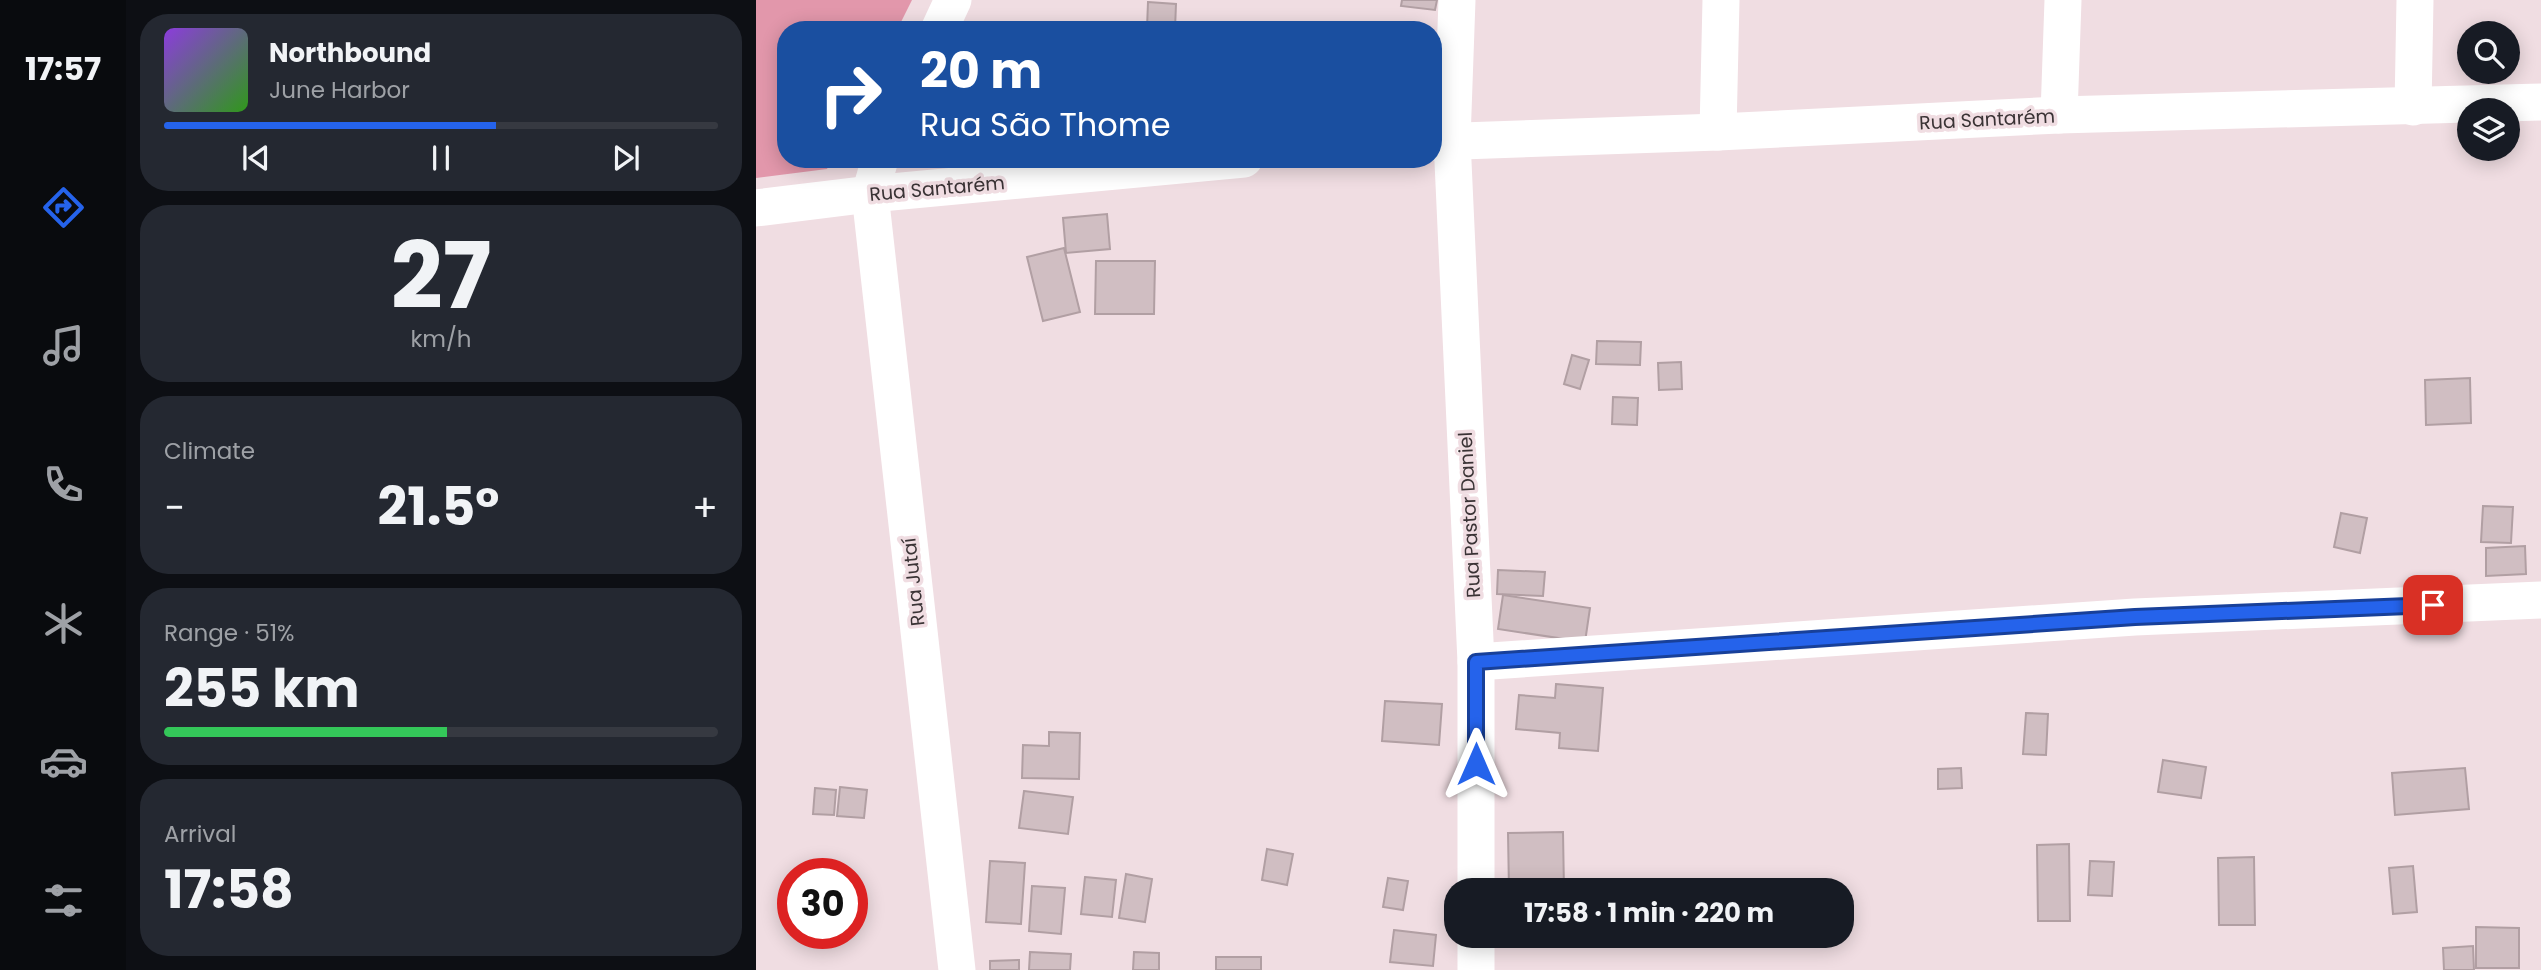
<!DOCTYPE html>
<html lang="en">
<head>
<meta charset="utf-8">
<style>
	:root { --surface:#171b24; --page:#242831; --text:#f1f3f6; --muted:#9ea1a6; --line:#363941; --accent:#2563eb }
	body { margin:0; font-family:Poppins,sans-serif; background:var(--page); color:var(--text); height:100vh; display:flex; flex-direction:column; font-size:26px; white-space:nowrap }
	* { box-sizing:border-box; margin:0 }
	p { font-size:23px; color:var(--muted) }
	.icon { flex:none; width:38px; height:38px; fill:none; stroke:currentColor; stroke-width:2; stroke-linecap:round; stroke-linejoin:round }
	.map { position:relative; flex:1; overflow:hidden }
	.sheet { display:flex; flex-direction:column; gap:14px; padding:14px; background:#0d0f14; width:630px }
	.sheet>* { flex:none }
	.banner { position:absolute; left:21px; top:21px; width:665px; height:147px; border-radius:28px; box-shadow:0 4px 18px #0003; background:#1a4fa0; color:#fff; overflow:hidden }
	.fabs { position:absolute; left:1701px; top:21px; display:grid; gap:14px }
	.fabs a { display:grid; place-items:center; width:63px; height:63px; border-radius:50%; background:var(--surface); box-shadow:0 4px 18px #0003; font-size:35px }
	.speed { position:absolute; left:21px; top:858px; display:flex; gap:14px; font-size:35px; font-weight:700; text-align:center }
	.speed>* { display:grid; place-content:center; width:91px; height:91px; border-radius:50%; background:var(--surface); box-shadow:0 4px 18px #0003; line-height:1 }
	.speed .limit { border:10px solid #d22; background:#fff; color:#111 }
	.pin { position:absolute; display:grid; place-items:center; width:60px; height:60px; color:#fff; margin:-30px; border-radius:14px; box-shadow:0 4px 10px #0006 }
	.me { position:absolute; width:77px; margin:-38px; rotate:0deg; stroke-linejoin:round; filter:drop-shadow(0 0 5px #0008) }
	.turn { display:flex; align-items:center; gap:24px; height:147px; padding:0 28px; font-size:32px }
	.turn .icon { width:91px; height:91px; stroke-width:2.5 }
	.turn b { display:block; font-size:49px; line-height:60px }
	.big { font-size:52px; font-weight:700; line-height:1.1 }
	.sheet .card { flex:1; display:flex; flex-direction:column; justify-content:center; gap:10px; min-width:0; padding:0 24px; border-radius:28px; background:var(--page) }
	.sheet .dial { align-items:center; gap:0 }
	.dial b { font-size:91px; line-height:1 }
	.song { display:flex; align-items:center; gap:21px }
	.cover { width:84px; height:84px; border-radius:10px; background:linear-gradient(135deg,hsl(270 70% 55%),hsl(110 70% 35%)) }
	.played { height:7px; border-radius:4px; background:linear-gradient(90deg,var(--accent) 60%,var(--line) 60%) }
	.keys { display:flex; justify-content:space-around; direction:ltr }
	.heat { display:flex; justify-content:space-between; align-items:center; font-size:38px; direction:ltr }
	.charge { height:10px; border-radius:5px; background:linear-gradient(90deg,#34c759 51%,var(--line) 0) }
	.trip { position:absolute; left:688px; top:878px; width:410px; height:70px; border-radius:28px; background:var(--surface); box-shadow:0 4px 18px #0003; font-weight:700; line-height:70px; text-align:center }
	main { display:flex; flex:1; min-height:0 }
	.dock { display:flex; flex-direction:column; width:126px; justify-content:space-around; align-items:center; background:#090b0e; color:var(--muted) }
	.dock .icon { width:49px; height:49px }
	.dock .selected { color:var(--accent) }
	.dock b { font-size:32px; color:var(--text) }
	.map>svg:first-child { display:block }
</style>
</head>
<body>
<main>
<nav class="dock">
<b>17:57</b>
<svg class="icon selected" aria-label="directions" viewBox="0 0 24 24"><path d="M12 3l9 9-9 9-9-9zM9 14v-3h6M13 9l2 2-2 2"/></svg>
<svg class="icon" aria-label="music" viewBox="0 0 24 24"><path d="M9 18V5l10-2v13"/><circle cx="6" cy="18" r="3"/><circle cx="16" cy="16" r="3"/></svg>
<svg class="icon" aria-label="phone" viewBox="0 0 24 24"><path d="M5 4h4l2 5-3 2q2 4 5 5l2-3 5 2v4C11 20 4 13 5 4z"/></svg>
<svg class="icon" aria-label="climate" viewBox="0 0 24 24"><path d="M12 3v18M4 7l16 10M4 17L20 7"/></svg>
<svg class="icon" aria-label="car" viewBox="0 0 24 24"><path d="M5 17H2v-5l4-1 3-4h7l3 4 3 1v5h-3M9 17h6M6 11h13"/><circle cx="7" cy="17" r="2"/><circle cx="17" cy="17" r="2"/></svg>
<svg class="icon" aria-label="filters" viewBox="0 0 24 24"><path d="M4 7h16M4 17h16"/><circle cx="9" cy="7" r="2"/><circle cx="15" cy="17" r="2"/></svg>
</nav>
<section class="sheet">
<div class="card">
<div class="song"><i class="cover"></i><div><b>Northbound</b><p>June Harbor</p></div></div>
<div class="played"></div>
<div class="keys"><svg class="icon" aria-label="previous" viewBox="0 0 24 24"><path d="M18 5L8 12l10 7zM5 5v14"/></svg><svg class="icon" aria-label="pause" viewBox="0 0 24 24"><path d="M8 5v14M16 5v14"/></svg><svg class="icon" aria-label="next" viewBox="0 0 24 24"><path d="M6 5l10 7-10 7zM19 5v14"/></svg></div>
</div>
<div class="card dial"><b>27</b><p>km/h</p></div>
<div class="card"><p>Climate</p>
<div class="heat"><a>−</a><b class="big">21.5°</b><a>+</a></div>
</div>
<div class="card"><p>Range · 51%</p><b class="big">255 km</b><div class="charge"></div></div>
<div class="card"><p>Arrival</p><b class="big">17:58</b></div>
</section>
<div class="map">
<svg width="1785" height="970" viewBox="0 0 1785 970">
	<rect width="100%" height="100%" fill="#f0dde2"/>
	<path fill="#e297ab" d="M0,0h156l-15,30h-111v129h46l-5,10 -71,9z"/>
	<g fill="#d0bec2" stroke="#b19fa3" stroke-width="2">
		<path d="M646,0h35l-2,10 -34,-4z"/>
		<path d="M392,2l28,2 -1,25 -28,-1z"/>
		<path d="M583,22l51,2 -1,6h-51z"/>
		<path d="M351,214l3,35 -44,4 -3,-35z"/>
		<path d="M308,248l16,64 -37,9 -16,-64z"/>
		<path d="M340,261h59l-1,53h-59z"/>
		<path d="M841,341l44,1 -1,23 -44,-1z"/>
		<path d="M816,355l17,5 -9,29 -16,-5z"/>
		<path d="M925,362l1,27 -23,1 -1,-27z"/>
		<path d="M1714,378l1,45 -45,2 -1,-45z"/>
		<path d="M857,397l25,1 -1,27 -25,-1z"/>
		<path d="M1727,506l30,1 -2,36 -30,-1z"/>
		<path d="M1585,513l26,5 -7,35 -26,-6z"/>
		<path d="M1769,546l1,28 -40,2v-28z"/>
		<path d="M742,570l47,2 -2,24 -46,-2z"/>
		<path d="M747,595l87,13 -5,34 -87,-13z"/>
		<path d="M800,684l47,4 -5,63 -39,-3 1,-15 -44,-4 3,-34 36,3z"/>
		<path d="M629,701l57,3 -3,41 -57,-4z"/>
		<path d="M1270,713l22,1 -2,41 -23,-1z"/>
		<path d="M293,732l31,1 -1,46 -57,-1 1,-33 26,1z"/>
		<path d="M1407,760l43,7 -5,31 -43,-6z"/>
		<path d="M1205,768l1,20 -24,1v-20z"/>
		<path d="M1709,768l4,41 -74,6 -3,-42z"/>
		<path d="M84,787l27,3 -3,28 -27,-2z"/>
		<path d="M59,788l21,2 -2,25 -21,-1z"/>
		<path d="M268,791l49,6 -5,37 -49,-6z"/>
		<path d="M807,832l1,59h-55l-1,-58z"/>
		<path d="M1313,844l1,77h-32l-1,-76z"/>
		<path d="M511,849l26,5 -6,31 -25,-5z"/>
		<path d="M1498,857l1,68h-36l-1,-67z"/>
		<path d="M234,861l35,2 -4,61 -35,-2z"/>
		<path d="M1334,861l24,1 -2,34 -24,-1z"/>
		<path d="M1657,866l4,46 -24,2 -4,-46z"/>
		<path d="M370,874l26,5 -7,43 -26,-4z"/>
		<path d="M329,877l31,3 -4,37 -31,-3z"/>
		<path d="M632,878l20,3 -5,29 -20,-3z"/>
		<path d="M276,886l33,2 -4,46 -32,-3z"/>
		<path d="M1720,927l43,1v40h-43z"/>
		<path d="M638,930l42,5 -3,31 -43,-4z"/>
		<path d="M1717,946l1,24h-30l-1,-22z"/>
		<path d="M274,952l41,2 -1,16h-41z"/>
		<path d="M378,952l25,1v17h-26z"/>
		<rect x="460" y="957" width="45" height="13"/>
		<path d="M263,960v10h-29v-9z"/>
	</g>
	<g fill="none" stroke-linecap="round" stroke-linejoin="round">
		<g stroke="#fff" stroke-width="37">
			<path d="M701,0l-5,140 24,522v229"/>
			<path d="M183,30l14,-30"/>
			<path d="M1657,107l2,-107"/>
			<path d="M1303,115l4,-115"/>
			<path d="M962,132l3,-132"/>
			<path d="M677,142l285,-10 341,-17 482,-13"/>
			<path d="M124,159l-10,35 87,776"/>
			<path d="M0,208l114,-14 374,-35"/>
			<path d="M720,662l659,-45 406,-17"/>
			<path d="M720,936v34"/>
		</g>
	</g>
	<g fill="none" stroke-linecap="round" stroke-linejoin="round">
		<defs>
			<path id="route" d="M720,764v-102l659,-45 298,-12"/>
		</defs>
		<use href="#route" stroke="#184099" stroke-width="18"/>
		<use href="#route" stroke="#2563eb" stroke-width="12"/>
	</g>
	<g text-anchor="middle" stroke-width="7" stroke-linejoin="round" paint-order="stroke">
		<g font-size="19" fill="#3a3335" stroke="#f0dde2">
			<text transform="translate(1231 119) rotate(-3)" y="7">Rua Santarém</text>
			<text transform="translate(181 188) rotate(-5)" y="7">Rua Santarém</text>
			<text transform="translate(713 515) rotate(-93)" y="7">Rua Pastor Daniel</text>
			<text transform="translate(157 582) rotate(-96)" y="7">Rua Jutaí</text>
		</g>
	</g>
</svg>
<div class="fabs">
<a><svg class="icon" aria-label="search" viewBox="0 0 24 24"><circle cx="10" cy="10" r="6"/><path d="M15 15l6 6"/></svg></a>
<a><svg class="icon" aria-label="layers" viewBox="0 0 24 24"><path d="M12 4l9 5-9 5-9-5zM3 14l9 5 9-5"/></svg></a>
</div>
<div class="speed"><div class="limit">30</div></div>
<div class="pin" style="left:1677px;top:605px;background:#d93025"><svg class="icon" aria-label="arrive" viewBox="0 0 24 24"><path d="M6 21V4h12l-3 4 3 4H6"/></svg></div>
<svg class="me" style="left:720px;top:764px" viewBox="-20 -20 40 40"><path d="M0-17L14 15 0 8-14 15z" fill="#2563eb" stroke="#fff" stroke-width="4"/></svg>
<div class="trip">17:58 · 1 min · 220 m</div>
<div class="banner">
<div class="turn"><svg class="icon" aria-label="right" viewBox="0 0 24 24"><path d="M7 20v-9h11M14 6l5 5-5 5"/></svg><div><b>20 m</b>Rua São Thome</div></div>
</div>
</div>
</main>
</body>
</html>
